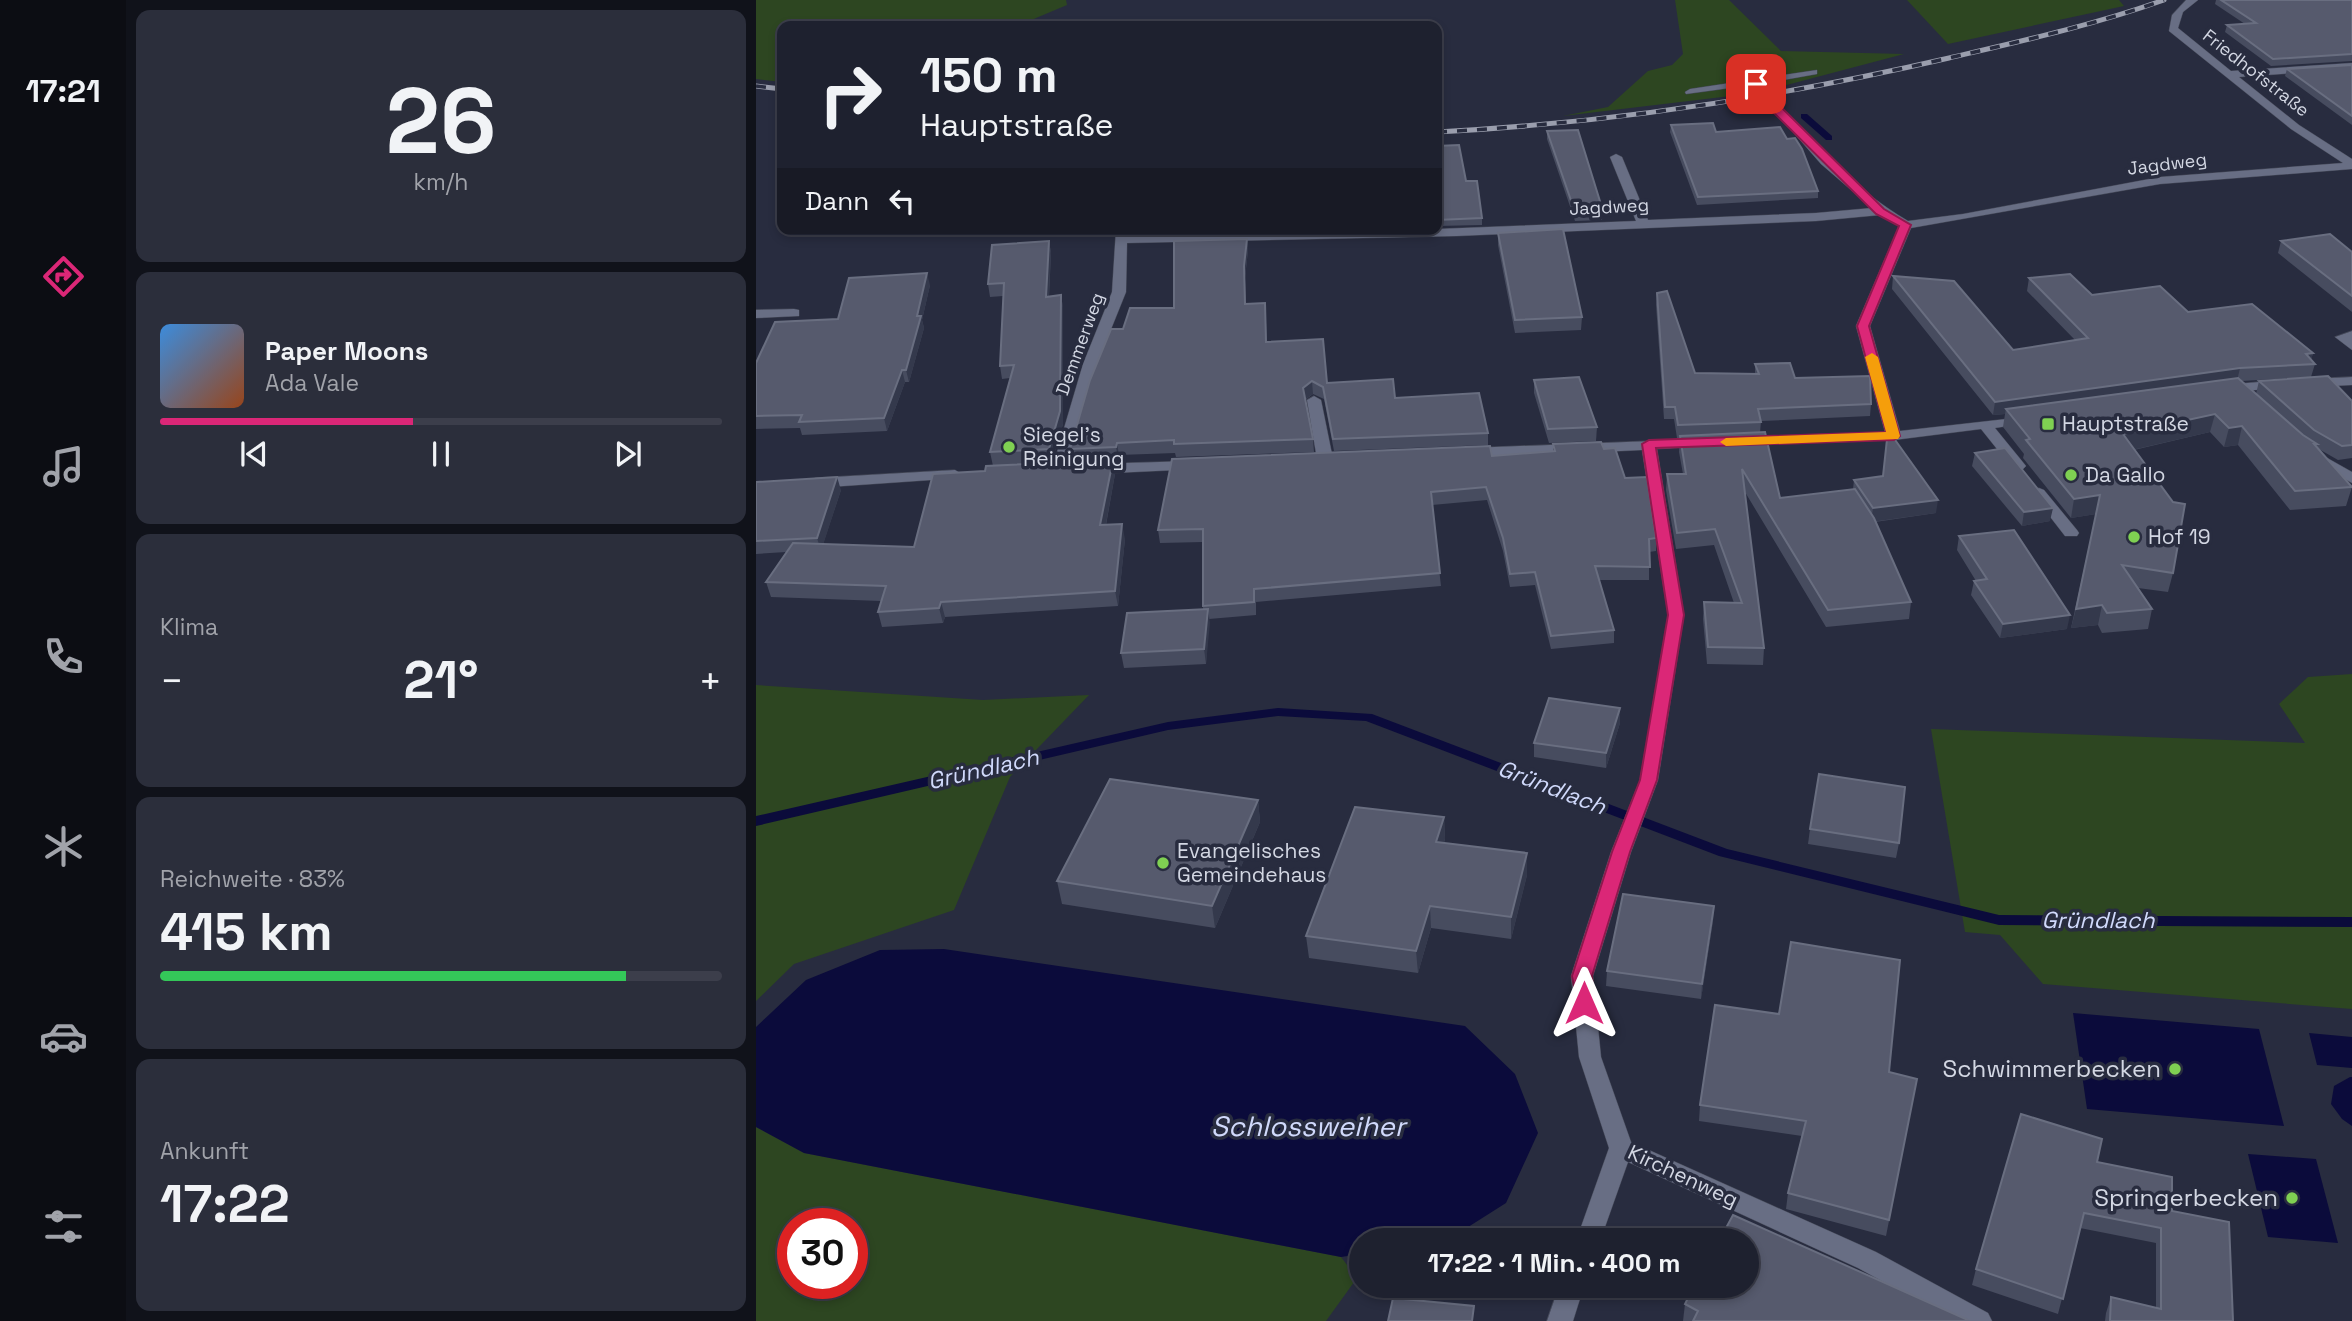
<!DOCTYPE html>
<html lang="de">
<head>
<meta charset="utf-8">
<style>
	:root { --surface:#1e212f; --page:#2b2e3b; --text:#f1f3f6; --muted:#a1a3aa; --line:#3c3e4b; --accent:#db2777 }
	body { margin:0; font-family:"Space Grotesk",sans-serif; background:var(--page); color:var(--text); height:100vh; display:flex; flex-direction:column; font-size:26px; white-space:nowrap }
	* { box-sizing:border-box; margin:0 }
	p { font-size:23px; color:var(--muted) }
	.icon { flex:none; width:38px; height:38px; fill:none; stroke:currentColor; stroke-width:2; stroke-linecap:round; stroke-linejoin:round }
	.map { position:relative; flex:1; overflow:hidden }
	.sheet { display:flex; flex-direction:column; gap:10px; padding:10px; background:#10121a; width:630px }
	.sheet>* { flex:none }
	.hud { position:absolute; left:21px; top:21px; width:665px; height:214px; border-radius:14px; box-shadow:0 4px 10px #0003,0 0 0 2px var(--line); background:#1e212f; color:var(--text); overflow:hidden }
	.speed { position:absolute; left:21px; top:1208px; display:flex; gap:14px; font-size:35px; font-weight:700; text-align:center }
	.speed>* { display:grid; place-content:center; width:91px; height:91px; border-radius:50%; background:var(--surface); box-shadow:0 4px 10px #0003,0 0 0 2px var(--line); line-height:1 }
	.speed .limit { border:10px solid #d22; background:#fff; color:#111 }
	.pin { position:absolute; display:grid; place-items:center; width:60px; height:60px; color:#fff; margin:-30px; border-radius:14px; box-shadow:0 4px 10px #0006 }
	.me { position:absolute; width:77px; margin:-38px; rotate:0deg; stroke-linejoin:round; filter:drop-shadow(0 0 5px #0008) }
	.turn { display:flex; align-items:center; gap:24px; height:147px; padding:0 28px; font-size:32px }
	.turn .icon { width:91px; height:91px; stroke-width:2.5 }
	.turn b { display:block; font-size:49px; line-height:60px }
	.then { display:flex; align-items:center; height:66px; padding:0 28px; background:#0003; gap:14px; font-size:26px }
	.big { font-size:52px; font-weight:700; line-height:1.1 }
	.sheet .tile { flex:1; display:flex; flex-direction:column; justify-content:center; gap:10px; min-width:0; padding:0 24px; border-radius:14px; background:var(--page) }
	.sheet .dial { align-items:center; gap:0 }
	.dial b { font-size:91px; line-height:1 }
	.song { display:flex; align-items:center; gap:21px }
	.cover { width:84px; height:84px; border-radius:10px; background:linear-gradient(135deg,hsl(210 70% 55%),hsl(20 70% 35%)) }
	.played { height:7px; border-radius:4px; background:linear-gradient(90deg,var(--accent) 45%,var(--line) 45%) }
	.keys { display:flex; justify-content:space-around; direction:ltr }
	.heat { display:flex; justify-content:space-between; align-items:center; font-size:38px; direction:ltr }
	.charge { height:10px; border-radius:5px; background:linear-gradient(90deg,#34c759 83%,var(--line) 0) }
	.trip { position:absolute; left:593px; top:1228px; width:410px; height:70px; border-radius:35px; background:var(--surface); box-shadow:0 4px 10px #0003,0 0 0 2px var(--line); font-weight:700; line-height:70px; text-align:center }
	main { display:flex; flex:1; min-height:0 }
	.dock { display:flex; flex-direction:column; width:126px; justify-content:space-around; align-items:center; background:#0c0d13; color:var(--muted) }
	.dock .icon { width:49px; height:49px }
	.dock .active { color:var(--accent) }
	.dock b { font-size:32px; color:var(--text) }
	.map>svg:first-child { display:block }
</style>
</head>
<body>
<main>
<nav class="dock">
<b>17:21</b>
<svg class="icon active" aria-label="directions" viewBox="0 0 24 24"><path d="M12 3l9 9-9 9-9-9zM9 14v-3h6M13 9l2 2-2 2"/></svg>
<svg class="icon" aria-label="music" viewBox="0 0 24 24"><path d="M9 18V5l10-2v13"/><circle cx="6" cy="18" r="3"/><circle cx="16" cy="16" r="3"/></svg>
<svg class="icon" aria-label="phone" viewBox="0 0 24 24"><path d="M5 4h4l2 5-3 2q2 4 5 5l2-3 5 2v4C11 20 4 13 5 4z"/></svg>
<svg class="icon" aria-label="climate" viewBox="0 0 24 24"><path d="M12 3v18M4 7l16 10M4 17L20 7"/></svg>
<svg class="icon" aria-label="car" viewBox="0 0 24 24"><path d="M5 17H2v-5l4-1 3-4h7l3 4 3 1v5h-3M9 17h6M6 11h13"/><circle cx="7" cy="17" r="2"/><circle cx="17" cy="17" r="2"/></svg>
<svg class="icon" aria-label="filters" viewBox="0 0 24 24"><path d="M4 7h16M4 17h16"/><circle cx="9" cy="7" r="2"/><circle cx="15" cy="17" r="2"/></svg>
</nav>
<section class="sheet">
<div class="tile dial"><b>26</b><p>km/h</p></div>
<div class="tile">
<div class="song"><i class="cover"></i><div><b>Paper Moons</b><p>Ada Vale</p></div></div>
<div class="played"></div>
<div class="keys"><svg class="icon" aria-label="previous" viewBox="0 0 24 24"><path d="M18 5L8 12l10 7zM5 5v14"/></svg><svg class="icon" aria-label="pause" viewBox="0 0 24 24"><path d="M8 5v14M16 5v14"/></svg><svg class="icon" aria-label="next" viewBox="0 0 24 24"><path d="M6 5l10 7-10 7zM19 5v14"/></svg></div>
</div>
<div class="tile"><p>Klima</p>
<div class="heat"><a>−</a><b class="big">21°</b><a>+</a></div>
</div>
<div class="tile"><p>Reichweite · 83%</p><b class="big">415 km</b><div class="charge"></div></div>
<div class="tile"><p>Ankunft</p><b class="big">17:22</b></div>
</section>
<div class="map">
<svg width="1596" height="1321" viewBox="0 0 1596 1321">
	<rect width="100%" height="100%" fill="#282c3f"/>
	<g fill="#2d4621" fill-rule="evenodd">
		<path d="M0,0h310l1,5 -50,21h-235v56l-26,-3z"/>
		<path d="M919,0h54l52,51 123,3 -148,39 -193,23 45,-9 40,-36 24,-6 11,-11z"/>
		<path d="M1151,0h212l5,6 -176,38z"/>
		<path d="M1596,674v335l-309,-25 -43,-49 -35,-3 -34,-203 374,14 -26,-39 29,-27z"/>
		<path d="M0,685l227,15 106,-5 -79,82 -56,133 -160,54 -38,37z"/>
		<path d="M0,1127l48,26 537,104 16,21 -31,43h-570zM37,1223h59v60h-59z"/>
	</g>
	<g fill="#0b0b3b">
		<path d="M188,949l521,77 50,48 23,59 -32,70 -60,38h-84l-1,13 -20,3 -537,-104 -48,-26v-100l50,-47 74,-30z"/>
		<path d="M1317,1013l186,16 25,97 -197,-17z"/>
		<path d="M1553,1033l43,4v31l-35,-3z"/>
		<path d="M1594,1077h2v49l-10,-7 -11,-15 3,-18z"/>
		<path d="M1492,1154l68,5 22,84 -70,-6z"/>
	</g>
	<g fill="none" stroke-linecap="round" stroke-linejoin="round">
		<g fill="#0b0b3b" fill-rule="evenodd">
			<path d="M1045,114h6l25,22v4h-6l-25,-22z"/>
			<path d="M522,708l94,6 355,135 272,66 353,2v10l-353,-2 -280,-69 -353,-135 -88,-5 -110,14 -412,96v-10l412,-94z"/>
		</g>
		<defs>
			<g id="minor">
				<path d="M1430,0h12l-15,12 -5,16 53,43 121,-8v6l-113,8 60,48 53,34v10l-192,15 -249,44 -41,98 30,105 133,-15 2,3 -2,3 -38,6 31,38 -3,3h-10l-32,-40 -87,11 -149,5 -7,-4 7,-4 140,-5 -29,-106 43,-100 -19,-11 -64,6 -359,15 -330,7 -1,49 -29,72 -29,105 -8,5 -8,-5 31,-105 29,-72 4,-63h10l1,6 310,-6 199,-8 -26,-64 6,-3 6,3 26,63 168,-7 56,-5 -51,-44 -69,-79 -66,9 -1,-2 5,-3 127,-19v4l-56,10c43,51 89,103 147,137l55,-7 197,-37 183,-14 -52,-34 -122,-98 3,-16z"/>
				<path d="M38,309l5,1v6l-43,2v-8z"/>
				<path d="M1596,331v19l-17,-13z"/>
				<path d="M1596,377v8l-43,2 -7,-4 7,-4z"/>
				<path d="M1525,380l7,4 -2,3 -61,6 -7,-4 7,-4z"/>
				<path d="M558,396l7,4 12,59 -8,5 -8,-5 -10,-59z"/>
				<path d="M947,439l7,4 -2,3 -51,3 27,166 -26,165 -27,72 -38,124 8,81 30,85 245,110 112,61 4,8h-37l-97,-53 -230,-106 -28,79h-24l33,-93 -30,-91 -8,-81 40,-124 29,-72 28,-165 -26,-165 -173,8 -8,-5 8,-5z"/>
				<path d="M1557,450l39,22v11l-44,-25 -3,-3 3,-3z"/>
				<path d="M437,461l5,2 3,3 -3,3 -106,5 -8,-5 8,-5z"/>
				<path d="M199,470l8,5 -3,3 -145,10 -8,-5 8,-5z"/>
				<path d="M1283,488l5,2 33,40 2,3 -2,3h-12l-31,-40 -3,-3z"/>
				<path d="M803,1286h25l-11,35h-26z"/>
			</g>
		</defs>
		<use href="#minor" stroke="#434756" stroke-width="1"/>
		<use href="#minor" fill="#686e84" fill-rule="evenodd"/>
		<defs>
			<g id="rail">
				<path d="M0,86l26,3"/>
				<path d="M681,132c174,-9 343,-35 512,-74 73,-17 145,-33 215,-58"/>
			</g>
		</defs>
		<use href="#rail" stroke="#9a9ead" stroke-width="5"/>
		<use href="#rail" stroke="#282c3f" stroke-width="3.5" stroke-dasharray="10" stroke-linecap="butt"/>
	</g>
	<g fill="#474c5f">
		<path d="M1460,0h136v61l-81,5 -46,-34 2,-7 18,-1 -30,-20z"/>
		<path d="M1596,65v60l-67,-49 2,-7z"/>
		<path d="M915,125l45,7 71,7 31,52v7l-121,7 -27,-73z"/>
		<path d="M791,131l56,80 -1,9 -27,1 -28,-82z"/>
		<path d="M681,146l29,35 16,37v7l-45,1z"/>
		<path d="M742,233l84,84 -1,13 -66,3 -17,-88z"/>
		<path d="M491,239l1,11 -3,28 1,26 19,-1 2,39 60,41 68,15 93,35v12l-154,6 -10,-52 -11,-5 -8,6 8,39 1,13 -138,5 -1,-4 -56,2 -1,4 -45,2 -3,-12 53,-120 51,-21z"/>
		<path d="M293,241l2,12 -2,44 12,-2 2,13v116l-11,38 -59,4 -3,-14 20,-74 -8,1 -2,-13 3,-70 -13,1 -2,-13z"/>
		<path d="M1525,241l71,11v60l-74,-59z"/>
		<path d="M1137,276l120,74 62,-10 -48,-49 2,-13 63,17 96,17 125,41 -2,7 4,4 -4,13 -69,4 14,13 3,-13 93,20v57l-14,2 -21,-12 35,39 -6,19 -56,4 -52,-65 -14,2 -14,-15 -76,18 39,123 -5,19 -30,-4 14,21 -4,20 -46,4 -4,-8 -27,3 25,-114 -25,4 -48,-60 1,-4 -21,-27 2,-13 -12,1 -101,-126z"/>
		<path d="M174,285l-8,35 2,8 -15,54h-4l-18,49 -85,4 -2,-7 -44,1v-66l82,-44z"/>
		<path d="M901,293l38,80 60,1v-10l116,40 -1,12 -109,5 -1,12 20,65 73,-9 1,-9 82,33 -61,9 36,80 -2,17 -83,8 -81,-135 19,156 -1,17 -56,-1 -4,-45 1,-17 30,1 -20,-58 -38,4 -10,-59 1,-16h16l-4,-22 1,-14h-3l-3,-19h-10l-8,-114z"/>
		<path d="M778,380l63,47 -1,14 -47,2 -15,-50z"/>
		<path d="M797,444l51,5 21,29 31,60v13l-7,1v28h-50l15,50v13l-63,6 -16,-64 -25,2 -7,-36 -16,-51 -55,5 9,81 -185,16v13l-47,4 -3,45 -82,4 -3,-15 82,-44v-67l-43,1 -2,-13 334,-74 61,-5z"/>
		<path d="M1219,453l75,68 -28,5 -50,-60z"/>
		<path d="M359,474l-9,51 19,14 -7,67 -173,11 -2,6 -61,4 -4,-15 3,-11 -110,-4 -5,-15 20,-30 -30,2v-72l85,8 -18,54 91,3z"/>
		<path d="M1203,536l108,93 -67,9 -29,-43 3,-14h2l-19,-31z"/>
		<path d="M864,723l-14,45 -72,-11v-14z"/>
		<path d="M502,800l2,22 -45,106 -153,-24 -5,-23z"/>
		<path d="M688,817l1,22 -1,4 83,32 -16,64 -80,-11 -13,45 -109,-15 -3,-22z"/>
		<path d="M1054,829l89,14 -3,15 -88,-14z"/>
		<path d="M958,906l-1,15 -12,78 -95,-13 1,-15z"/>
		<path d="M1133,1072l28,7 -31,157 -100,-27 2,-16 14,-57 -103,-15 1,-16z"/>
		<path d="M1341,1162l75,49 61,110h-128l1,-8 5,-16 45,11v-65l-76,-15 -22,86 -86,-29 4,-16z"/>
		<path d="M929,1304l283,17h-285z"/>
	</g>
	<g fill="#34394c">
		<path d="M491,239l1,11 -3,28 1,38 -2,-50z"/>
		<path d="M293,241l2,12 -3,56 -2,-12z"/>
		<path d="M171,273l3,12 -8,35 2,8 -15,54 -3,-12z"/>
		<path d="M305,295l2,13v116l-11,38 -3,-13z"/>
		<path d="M509,303l1,12 1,39 -1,-12z"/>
		<path d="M1557,353l-3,11 -4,-10z"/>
		<path d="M1484,368l-3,13 -231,28 -1,5 -12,1 2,-13z"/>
		<path d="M146,370l3,12 -18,49 -3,-13z"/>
		<path d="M556,381l1,13 -9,6 -1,-12z"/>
		<path d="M1459,414l-5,18 -91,21 4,-19z"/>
		<path d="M1486,426l-4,19 -14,2 5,-19z"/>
		<path d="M361,443l2,12 -1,4 -2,-12z"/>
		<path d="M357,460l2,14 -12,66 -3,-15z"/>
		<path d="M81,477l4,13 -20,61 -4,-13z"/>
		<path d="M1344,495l-4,19 -25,4 3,-19z"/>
		<path d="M1182,500l-2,13 -65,9 2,-14z"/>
		<path d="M1297,508l-3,13 -28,5 2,-14z"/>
		<path d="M366,524l3,15 -7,67 -3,-15z"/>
		<path d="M185,602l4,15 -2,6 -4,-15z"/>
		<path d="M1346,605l-4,20 -27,3 5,-19z"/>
		<path d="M452,609l2,14 -4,41 -2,-15z"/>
		<path d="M1314,615l-3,14 -67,9 3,-14z"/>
		<path d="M864,708v15l-14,45v-15z"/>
		<path d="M502,800l2,22 -45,106 -3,-22z"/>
		<path d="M688,817l1,22 -8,25 -1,-22z"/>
		<path d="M771,853v22l-16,64v-22z"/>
		<path d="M674,906l1,22 -13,45 -2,-22z"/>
		<path d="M958,906l-1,15 -12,78 1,-15z"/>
	</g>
	<g fill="#565a6d" stroke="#696e80" stroke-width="2">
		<path d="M1465,0h131v54l-79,5 -46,-34 29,-2z"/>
		<path d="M1596,65v51l-65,-47z"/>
		<path d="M957,123l3,9 64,-5 7,12 8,-1 7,11 16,42 -120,6 -27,-72z"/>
		<path d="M822,130l25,81 -28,1 -28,-81z"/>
		<path d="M703,145l7,36h11l5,37 -45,2v-74z"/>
		<path d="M807,229l19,88 -67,3 -17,-87z"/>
		<path d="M1574,234l22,18v44l-71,-55z"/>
		<path d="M491,239l-3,27 1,38 20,-1 1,39 57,-3 4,44 66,-4 2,19 84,-5 9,40 -155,6 -10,-52 -11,-6 -9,7 10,51 -139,5v-4l-57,3 -1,4 -46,2 20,-69 21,-51h12l7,-21h44v-67z"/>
		<path d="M293,241l-3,56 15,-2 -1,116 -11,38 -59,3 24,-87 -14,1 4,-83 -16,1 4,-39z"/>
		<path d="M171,273l-10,43h4l-15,54h-4l-18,48 -85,4 3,-7 -46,1v-53l19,-41 63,-3 11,-41z"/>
		<path d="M1314,274l22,21 68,-9 28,26 64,-8 61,49 -7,1 9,10 -75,4 -245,34 -102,-126 61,5 59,69 75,-12 -59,-60z"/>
		<path d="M911,291l28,82 64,1 -4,-10 35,-1 5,15 75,-2 1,28 -113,5 3,13 -83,3 -3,-18h-10l-8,-114z"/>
		<path d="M1572,376l24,25v44l-10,1 -28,-16 -55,-49z"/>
		<path d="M823,377l18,50 -49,2 -14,-49z"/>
		<path d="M1482,378l65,57 14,9h-3l38,43 -57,4 -53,-65 -13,2 -14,-14 -92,20 50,68 12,2 -12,69 -51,-8 30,44 -45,4 -5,-8 -26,4 24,-114 -26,4 -48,-59 4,-1 -24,-30z"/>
		<path d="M1132,430l50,70 -65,8 -19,-28 29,-4z"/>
		<path d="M1009,432l15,66 75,-9 19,29 37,84 -83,8 -86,-141 22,179 -56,-1 -4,-45 38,1 -27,-74 -38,4 -10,-59h19l-6,-38z"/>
		<path d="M845,442l3,7 11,-1 10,30 22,-1 9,61 -7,1 1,28 -55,-1 19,64 -63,6 -16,-64 -25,2 -7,-36 -17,-51 -55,5 9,81 -186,16v13l-51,4v-77l-45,1 14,-71 318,-13 2,10 63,-5 -2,-7z"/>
		<path d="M1249,448l48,60 -29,4 -49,-59z"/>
		<path d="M357,460l-13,65 22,-1 -7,67 -174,11 -2,6 -61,4 8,-26 -120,-4 27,-39 121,4 19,-73 52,-3 1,-5z"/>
		<path d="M81,477l-20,61 -61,3v-59z"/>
		<path d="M1258,530l56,85 -67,9 -29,-43 13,-2 -28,-43z"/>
		<path d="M452,609l-4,40 -83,4 6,-40z"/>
		<path d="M793,698l71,10 -14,45 -72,-10z"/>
		<path d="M1063,774l86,13 -6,56 -89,-14z"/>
		<path d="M354,779l148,21 -46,106 -155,-25z"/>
		<path d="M599,807l89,10 -8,25 91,11 -16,64 -81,-11 -14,45 -110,-15z"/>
		<path d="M867,894l91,12 -12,78 -95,-13z"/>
		<path d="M1035,942l109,18 -11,112 28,7 -28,141 -101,-27 18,-72 -106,-16 15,-100 64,9z"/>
		<path d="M1265,1114l81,25 -5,23 75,15v34l57,11 4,99h-123l1,-24 50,12v-81l-77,-15 -21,86 -87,-30z"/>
		<path d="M977,1215l235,105v1h-275l5,-10 -13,-7 9,-18h52v-45h-27z"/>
		<path d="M637,1298l81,8 -2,15h-84z"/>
	</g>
	<path fill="#db2777" stroke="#8e194d" stroke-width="2" d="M997,82h6l23,26 102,101 27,16 -42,101 31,110 -6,4 -238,8 28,167 -27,165 -27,72 -38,124 2,27 -3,6 -7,2 -6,-2 -6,-33 40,-124 28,-72 28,-165 -26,-171 7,-4 237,-8 -29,-106 42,-100 -23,-12 -102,-101 -21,-27z"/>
	<path fill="#f59e0b" d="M1116,353l6,4 22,79 -2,3 -172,7 -6,-4 6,-4 160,-6 -21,-75z"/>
	<g fill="#7fd052" stroke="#282c3f" stroke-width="2.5">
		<rect x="1285" y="417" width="14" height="14" rx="3.5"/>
		<circle cx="253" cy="447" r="7"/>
		<circle cx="1315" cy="475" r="7"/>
		<circle cx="1378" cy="537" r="7"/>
		<circle cx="407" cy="863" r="7"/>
		<circle cx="1419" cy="1069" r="7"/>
		<circle cx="1536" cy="1198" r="7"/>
	</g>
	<g text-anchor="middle" stroke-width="7" stroke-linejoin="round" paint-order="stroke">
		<g font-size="18" fill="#d3d7e3" stroke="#282c3f">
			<text transform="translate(1500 73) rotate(38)" y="6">Friedhofstraße</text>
			<text transform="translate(1411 164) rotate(-7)" y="6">Jagdweg</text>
			<text transform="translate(853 207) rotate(-3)" y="6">Jagdweg</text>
			<text transform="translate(324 344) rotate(-70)" y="6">Demmerweg</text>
		</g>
		<g font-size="21" fill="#d3d7e3" stroke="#282c3f" text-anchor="start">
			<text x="1306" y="431">Hauptstraße</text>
			<text x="267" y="442">Siegel's<tspan x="267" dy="24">Reinigung</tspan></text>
			<text x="1329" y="482">Da Gallo</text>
			<text x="1392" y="544">Hof 19</text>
			<text x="421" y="858">Evangelisches<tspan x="421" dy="24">Gemeindehaus</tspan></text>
		</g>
		<g font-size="21" fill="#d3d7e3" stroke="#282c3f">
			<text transform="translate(927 1176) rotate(25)" y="7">Kirchenweg</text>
		</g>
		<g font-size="23" font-style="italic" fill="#d0d9fb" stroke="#282c3f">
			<text transform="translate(227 769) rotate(-13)" y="8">Gründlach</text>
			<text transform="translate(796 787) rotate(21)" y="8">Gründlach</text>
			<text x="1342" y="928">Gründlach</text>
		</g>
		<g font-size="24" fill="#d3d7e3" stroke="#282c3f" text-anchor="end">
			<text x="1405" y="1077">Schwimmerbecken</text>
			<text x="1522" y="1206">Springerbecken</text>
		</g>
		<g font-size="28" font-style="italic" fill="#d0d9fb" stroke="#282c3f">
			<text x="552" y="1136">Schlossweiher</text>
		</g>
	</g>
</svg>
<div class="speed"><div class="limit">30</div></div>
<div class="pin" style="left:1000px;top:84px;background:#d93025"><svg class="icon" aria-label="arrive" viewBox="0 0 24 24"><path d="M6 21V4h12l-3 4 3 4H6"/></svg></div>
<svg class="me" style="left:828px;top:1003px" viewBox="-20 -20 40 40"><path d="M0-17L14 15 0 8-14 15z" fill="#db2777" stroke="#fff" stroke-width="4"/></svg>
<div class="trip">17:22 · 1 Min. · 400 m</div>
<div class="hud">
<div class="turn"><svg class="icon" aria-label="right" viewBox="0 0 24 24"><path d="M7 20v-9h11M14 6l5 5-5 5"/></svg><div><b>150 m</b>Hauptstraße</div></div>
<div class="then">Dann<svg class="icon" aria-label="left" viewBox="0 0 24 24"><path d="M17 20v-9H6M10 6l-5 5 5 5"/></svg></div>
</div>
</div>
</main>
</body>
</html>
